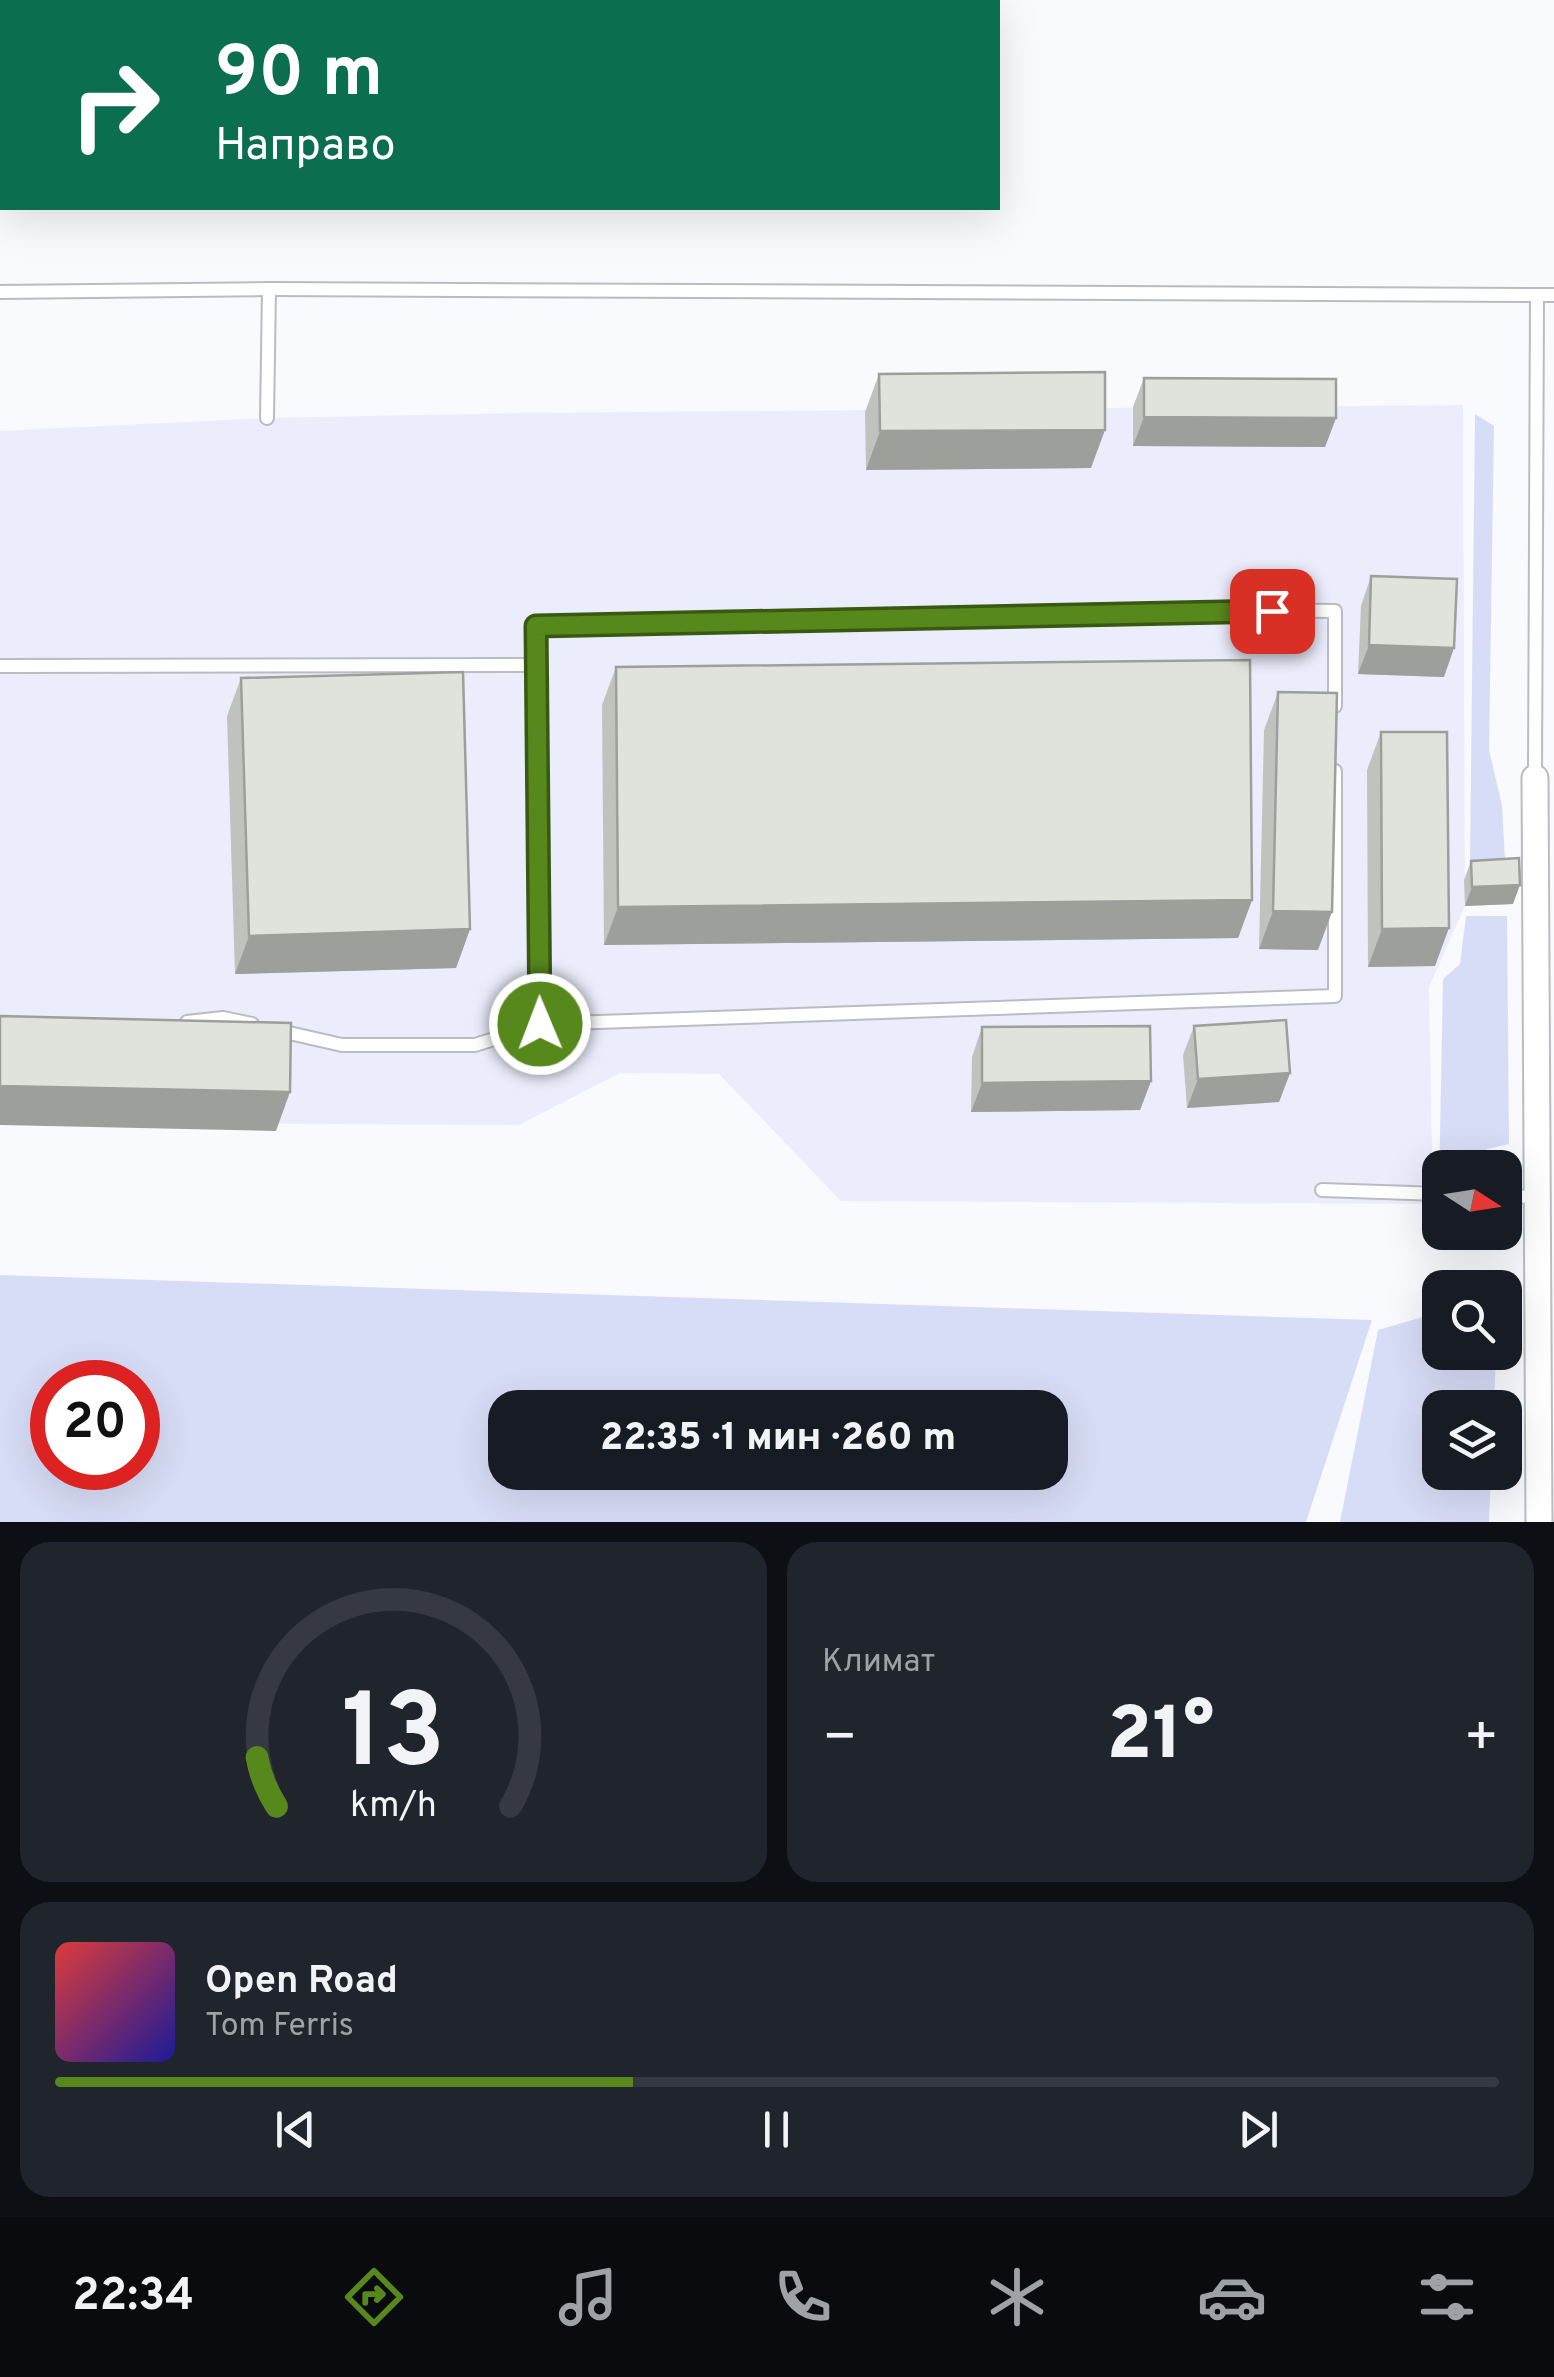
<!DOCTYPE html>
<html lang="ru">
<head>
<meta charset="utf-8">
<style>
	:root { --surface:#171b24; --page:#20242c; --text:#f1f3f6; --muted:#9ea1a6; --line:#363941; --accent:#57881c }
	body { margin:0; font-family:Overpass,sans-serif; background:var(--page); color:var(--text); height:100vh; display:flex; flex-direction:column; font-size:38px; white-space:nowrap }
	* { box-sizing:border-box; margin:0 }
	p { font-size:32px; color:var(--muted) }
	.icon { flex:none; width:55px; height:55px; fill:none; stroke:currentColor; stroke-width:2; stroke-linecap:round; stroke-linejoin:round }
	.map { position:relative; height:1522px; overflow:hidden }
	.drawer { display:flex; flex-direction:column; gap:20px; padding:20px; background:#0d0f14; flex:1 }
	.drawer>* { flex:none }
	.banner { position:absolute; left:0px; top:0px; width:1000px; height:210px; box-shadow:0 10px 40px #0002; background:#0b6e4f; color:#fff; overflow:hidden }
	.needle { width:65px; rotate:102deg }
	.controls { position:absolute; left:1422px; top:1150px; display:grid; gap:20px }
	.controls a { display:grid; place-items:center; width:100px; height:100px; border-radius:20px; background:var(--surface); box-shadow:0 10px 40px #0002; font-size:50px }
	.speed { position:absolute; left:30px; top:1360px; display:flex; gap:20px; font-size:50px; font-weight:700; text-align:center }
	.speed>* { display:grid; place-content:center; width:130px; height:130px; border-radius:50%; background:var(--surface); box-shadow:0 10px 40px #0002; line-height:1 }
	.speed .limit { border:15px solid #d22; background:#fff; color:#111 }
	.pin { position:absolute; display:grid; place-items:center; width:85px; height:85px; color:#fff; margin:-42px; border-radius:20px; box-shadow:0 5px 15px #0006 }
	.me { position:absolute; width:110px; margin:-55px; rotate:359deg; stroke-linejoin:round; filter:drop-shadow(0 0 8px #0008) }
	.turn { display:flex; align-items:center; gap:35px; height:210px; padding:0 50px; font-size:45px }
	.turn .icon { width:130px; height:130px; stroke-width:2.5 }
	.turn b { display:block; font-size:70px; line-height:85px }
	.big { font-size:75px; font-weight:800; line-height:1.1 }
	.drawer .tile { flex:1; display:flex; flex-direction:column; justify-content:center; gap:15px; min-width:0; padding:0 35px; border-radius:30px; background:var(--page) }
	.drawer .dial { align-items:center; gap:0 }
	.dial svg { height:260px; overflow:visible; fill:none; stroke:var(--line); stroke-width:7; stroke-linecap:round; text-anchor:middle }
	.dial text { fill:var(--text); stroke:none }
	.song { display:flex; align-items:center; gap:30px }
	.cover { width:120px; height:120px; border-radius:15px; background:linear-gradient(135deg,hsl(0 70% 55%),hsl(240 70% 35%)) }
	.played { height:10px; border-radius:5px; background:linear-gradient(90deg,var(--accent) 40%,var(--line) 40%) }
	.keys { display:flex; justify-content:space-around; direction:ltr }
	.heat { display:flex; justify-content:space-between; align-items:center; font-size:55px; direction:ltr }
	.drawer .tiles { flex:1; display:grid; gap:20px; grid-template-columns:1fr 1fr }
	.tile:last-child { grid-column:span 2 }
	.trip { position:absolute; left:488px; top:1390px; width:580px; height:100px; border-radius:30px; background:var(--surface); box-shadow:0 10px 40px #0002; font-weight:800; line-height:100px; text-align:center }
	.tab-bar { display:flex; height:160px; justify-content:space-around; align-items:center; background:#090b0e; color:var(--muted) }
	.tab-bar .icon { width:70px; height:70px }
	.tab-bar .selected { color:var(--accent) }
	.tab-bar b { font-size:45px; color:var(--text) }
	.map>svg:first-child { display:block }
</style>
</head>
<body>
<div class="map">
<svg width="1554" height="1522" viewBox="0 0 1554 1522">
	<rect width="100%" height="100%" fill="#f9fafe"/>
	<path fill="#ebedfc" d="M1463,405l2,501 -36,81 4,217 -592,-3 -122,-127 -99,-1 -101,52 -519,-3v-691l267,-13 250,-5z"/>
	<g fill="#d8ddf7" fill-rule="evenodd">
		<path d="M1475,414l19,12 -5,324 13,55 3,56 -35,1z"/>
		<path d="M1466,916h41l2,228 -22,5 -7,18 -40,1 -1,20 4,-209 17,-15z"/>
		<path d="M0,1275l1372,45 -66,202h-1306zM52,1382h86v86h-86zM505,1408h545v64h-545z"/>
		<path d="M1440,1312v40l56,1 -2,54 -54,1v64l51,1 -2,49h-149l38,-192z"/>
	</g>
	<g fill="none" stroke-linecap="round" stroke-linejoin="round">
		<defs>
			<g id="lane">
				<path d="M0,292l269,-3 1268,6"/>
				<path d="M267,418l2,-129"/>
				<path d="M0,666l536,-1"/>
				<path d="M1535,778l2,-483h17"/>
				<path d="M187,1022l36,-4 29,6"/>
				<path d="M541,1024l-5,-398 704,-16 95,1v95"/>
				<path d="M276,1030l66,15h133l66,-21 794,-28v-225"/>
				<path d="M1322,1190l118,4"/>
				<path d="M1505,1196l31,1"/>
			</g>
			<path id="street" d="M1535,778l4,744"/>
		</defs>
		<use href="#lane" stroke="#babcc2" stroke-width="16"/>
		<use href="#street" stroke="#babcc2" stroke-width="29"/>
		<use href="#lane" stroke="#fff" stroke-width="12"/>
		<use href="#street" stroke="#fff" stroke-width="25"/>
	</g>
	<g fill="#c0c3bd">
		<path d="M879,374l212,94 -225,2 -1,-58z"/>
		<path d="M1144,378l192,40 -11,29 -192,-1v-39z"/>
		<path d="M1371,576l73,101 -86,-3 3,-68z"/>
		<path d="M616,667l636,233 -14,38 -634,7 -2,-240z"/>
		<path d="M241,678l229,251 -14,39 -221,6 -8,-258z"/>
		<path d="M1278,692l40,258 -59,-1 5,-219z"/>
		<path d="M1381,732l54,234 -67,1 -1,-197z"/>
		<path d="M1471,861l42,43 -48,2 -1,-26z"/>
		<path d="M1194,1026l96,47 -11,29 -92,6 -4,-53z"/>
		<path d="M982,1027l169,54 -11,29 -169,2 1,-55z"/>
	</g>
	<g fill="#9c9f9a">
		<path d="M1144,417l192,1 -11,29 -192,-1z"/>
		<path d="M1105,430l-14,38 -225,2 14,-39z"/>
		<path d="M1369,645l85,3 -10,29 -86,-3z"/>
		<path d="M1520,885l-7,19 -48,2 7,-19z"/>
		<path d="M1252,900l-14,38 -634,7 14,-38z"/>
		<path d="M1273,911l59,1 -14,38 -59,-1z"/>
		<path d="M1449,928l-14,38 -67,1 14,-38z"/>
		<path d="M470,929l-14,39 -221,6 14,-38z"/>
		<path d="M1290,1073l-11,29 -92,6 11,-29z"/>
		<path d="M1151,1081l-11,29 -169,2 11,-29z"/>
		<path d="M0,1086l290,6 -14,39 -276,-6z"/>
	</g>
	<g fill="#dfe3dc" stroke="#9c9f9a" stroke-width="2.5">
		<path d="M1105,372v58l-225,1 -1,-57z"/>
		<path d="M1144,378l192,1v39l-192,-1z"/>
		<path d="M1371,576l86,3 -3,69 -85,-3z"/>
		<path d="M1250,660l2,240 -634,7 -2,-240z"/>
		<path d="M463,672l7,257 -221,7 -8,-258z"/>
		<path d="M1278,692l59,1 -5,219 -59,-1z"/>
		<path d="M1381,732h66l2,196 -67,1z"/>
		<path d="M1519,858l1,27 -48,2 -1,-26z"/>
		<path d="M0,1016l291,7 -1,69 -290,-6z"/>
		<path d="M1286,1020l4,53 -92,6 -4,-53z"/>
		<path d="M1150,1026l1,55 -169,2v-56z"/>
	</g>
	<g fill="none" stroke-linecap="round" stroke-linejoin="round">
		<defs>
			<path id="route" d="M540,1024l-4,-398 736,-15"/>
		</defs>
		<use href="#route" stroke="#395812" stroke-width="25"/>
		<use href="#route" stroke="#57881c" stroke-width="18"/>
	</g>
</svg>
<div class="controls">
<a><svg class="needle" viewBox="-14 -14 28 28"><path d="M0-13l5 13h-10z" fill="#e53935"/><path d="M0 13l5-13h-10z" fill="#9ea1a6"/></svg></a>
<a><svg class="icon" aria-label="search" viewBox="0 0 24 24"><circle cx="10" cy="10" r="6"/><path d="M15 15l6 6"/></svg></a>
<a><svg class="icon" aria-label="layers" viewBox="0 0 24 24"><path d="M12 4l9 5-9 5-9-5zM3 14l9 5 9-5"/></svg></a>
</div>
<div class="speed"><div class="limit">20</div></div>
<div class="pin" style="left:1272px;top:611px;background:#d93025"><svg class="icon" aria-label="arrive" viewBox="0 0 24 24"><path d="M6 21V4h12l-3 4 3 4H6"/></svg></div>
<svg class="me" style="left:540px;top:1024px" viewBox="-20 -20 40 40"><circle r="17" fill="#57881c" stroke="#fff" stroke-width="3"/><path d="M0-11L8 9 0 5-8 9z" fill="#fff"/></svg>
<div class="trip">22:35 · 1 мин · 260 m</div>
<div class="banner">
<div class="turn"><svg class="icon" aria-label="right" viewBox="0 0 24 24"><path d="M7 20v-9h11M14 6l5 5-5 5"/></svg><div><b>90 m</b>Направо</div></div>
</div>
</div>
<section class="drawer">
<div class="tiles">
<div class="tile dial"><svg viewBox="0 0 100 80">
<path d="M14 69A42 42 0 1 1 86 69"/>
<path d="M14 69A42 42 0 0 1 8 54" stroke="#57881c"/>
<text x="50" y="56" font-size="32" font-weight="700">13</text>
<text x="50" y="72" font-size="11">km/h</text>
</svg></div>
<div class="tile"><p>Климат</p>
<div class="heat"><a>−</a><b class="big">21°</b><a>+</a></div>
</div>
<div class="tile">
<div class="song"><i class="cover"></i><div><b>Open Road</b><p>Tom Ferris</p></div></div>
<div class="played"></div>
<div class="keys"><svg class="icon" aria-label="previous" viewBox="0 0 24 24"><path d="M18 5L8 12l10 7zM5 5v14"/></svg><svg class="icon" aria-label="pause" viewBox="0 0 24 24"><path d="M8 5v14M16 5v14"/></svg><svg class="icon" aria-label="next" viewBox="0 0 24 24"><path d="M6 5l10 7-10 7zM19 5v14"/></svg></div>
</div>
</div>
</section>
<nav class="tab-bar">
<b>22:34</b>
<svg class="icon selected" aria-label="directions" viewBox="0 0 24 24"><path d="M12 3l9 9-9 9-9-9zM9 14v-3h6M13 9l2 2-2 2"/></svg>
<svg class="icon" aria-label="music" viewBox="0 0 24 24"><path d="M9 18V5l10-2v13"/><circle cx="6" cy="18" r="3"/><circle cx="16" cy="16" r="3"/></svg>
<svg class="icon" aria-label="phone" viewBox="0 0 24 24"><path d="M5 4h4l2 5-3 2q2 4 5 5l2-3 5 2v4C11 20 4 13 5 4z"/></svg>
<svg class="icon" aria-label="climate" viewBox="0 0 24 24"><path d="M12 3v18M4 7l16 10M4 17L20 7"/></svg>
<svg class="icon" aria-label="car" viewBox="0 0 24 24"><path d="M5 17H2v-5l4-1 3-4h7l3 4 3 1v5h-3M9 17h6M6 11h13"/><circle cx="7" cy="17" r="2"/><circle cx="17" cy="17" r="2"/></svg>
<svg class="icon" aria-label="filters" viewBox="0 0 24 24"><path d="M4 7h16M4 17h16"/><circle cx="9" cy="7" r="2"/><circle cx="15" cy="17" r="2"/></svg>
</nav>
</body>
</html>
